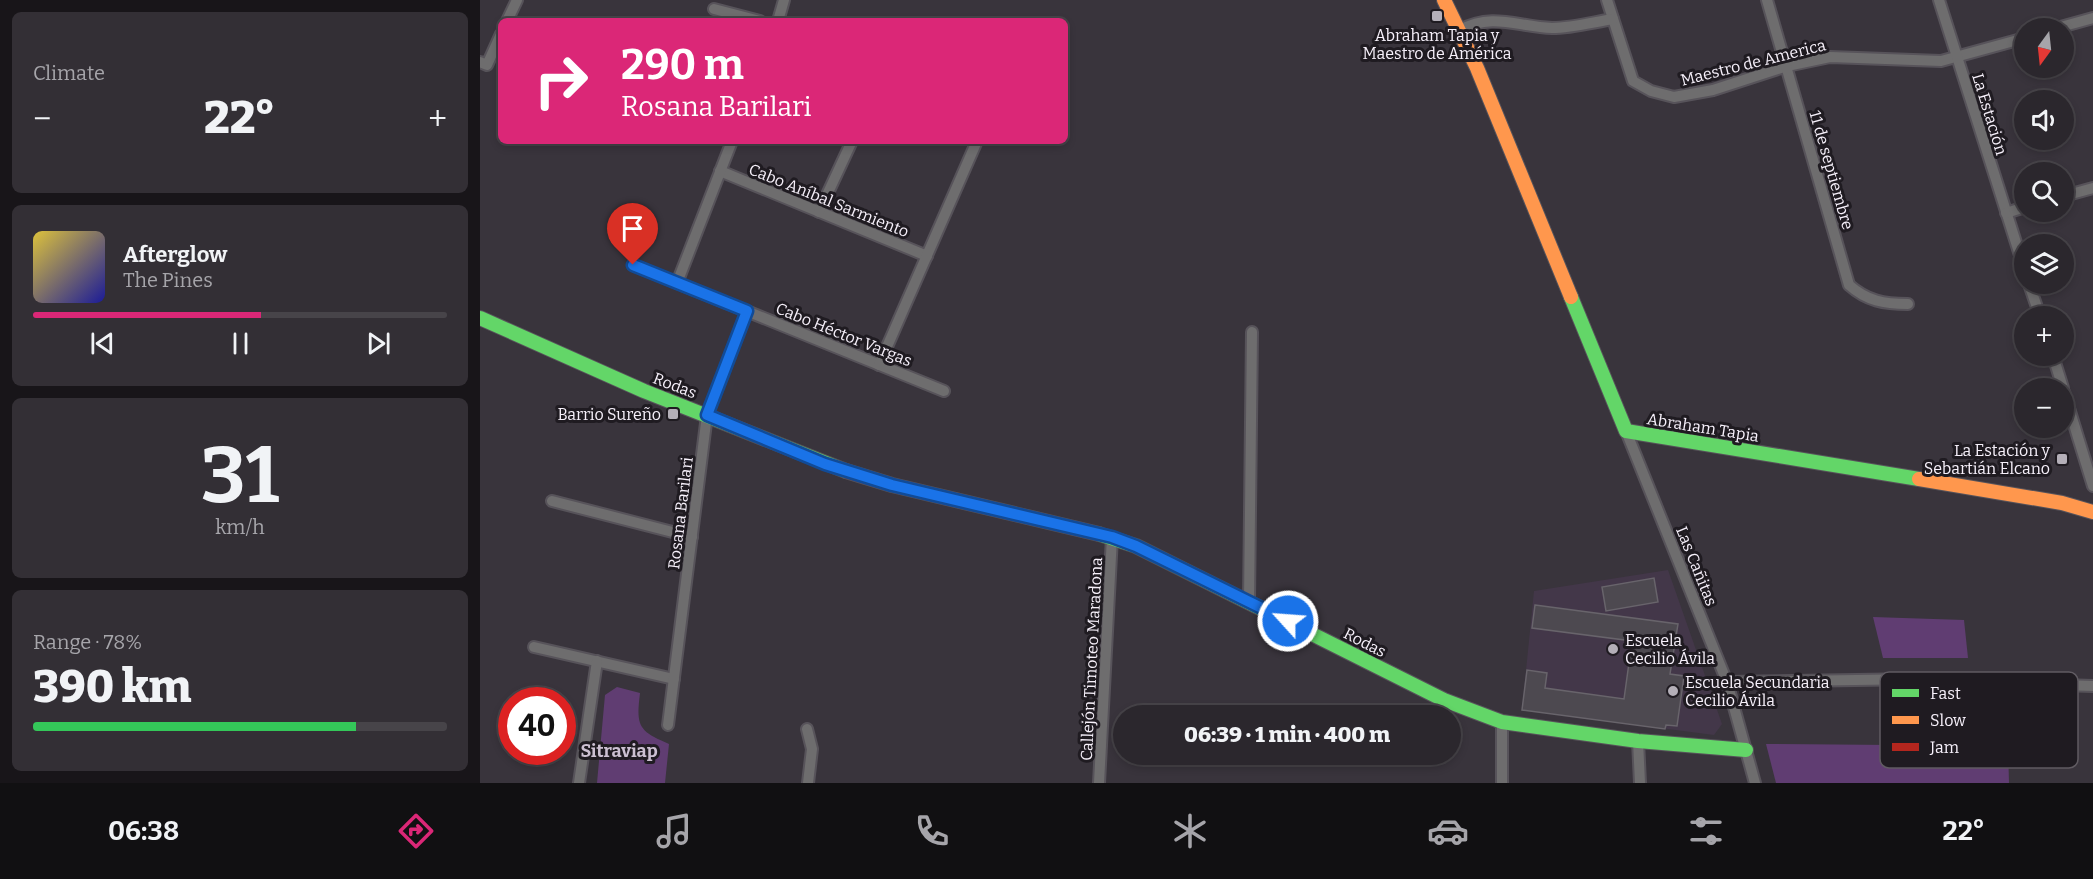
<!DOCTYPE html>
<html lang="en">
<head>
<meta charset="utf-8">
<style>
	:root { --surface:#2b272d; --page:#332f35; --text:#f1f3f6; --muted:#a6a5aa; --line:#474449; --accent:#db2777 }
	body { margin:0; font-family:Bitter,serif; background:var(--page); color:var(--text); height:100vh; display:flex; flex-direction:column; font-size:22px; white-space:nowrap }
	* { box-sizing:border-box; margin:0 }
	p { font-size:20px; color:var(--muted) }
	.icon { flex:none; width:33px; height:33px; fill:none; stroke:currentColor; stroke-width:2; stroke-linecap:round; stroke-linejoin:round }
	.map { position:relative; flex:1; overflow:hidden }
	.details { display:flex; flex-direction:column; gap:12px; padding:12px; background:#181519; width:480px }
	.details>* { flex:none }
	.hud { position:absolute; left:18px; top:18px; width:570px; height:126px; border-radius:9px; box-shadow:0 3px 9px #0003,0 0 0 2px var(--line); background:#db2777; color:#fff; overflow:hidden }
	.needle { width:39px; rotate:195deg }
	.tools { position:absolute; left:1534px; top:18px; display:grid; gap:12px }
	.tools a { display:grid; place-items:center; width:60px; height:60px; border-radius:50%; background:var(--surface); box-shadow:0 3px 9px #0003,0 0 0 2px var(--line); font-size:30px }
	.speed { position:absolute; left:18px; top:687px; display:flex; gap:12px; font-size:30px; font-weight:700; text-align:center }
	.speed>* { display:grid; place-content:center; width:78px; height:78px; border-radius:50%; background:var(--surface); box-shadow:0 3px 9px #0003,0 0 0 2px var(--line); line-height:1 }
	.speed .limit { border:9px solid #d22; background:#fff; color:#111 }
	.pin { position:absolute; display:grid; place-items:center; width:51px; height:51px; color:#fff; margin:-62px -26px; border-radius:50% 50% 50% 0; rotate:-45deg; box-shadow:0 0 6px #0007 }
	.pin .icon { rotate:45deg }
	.me { position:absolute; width:66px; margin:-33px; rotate:296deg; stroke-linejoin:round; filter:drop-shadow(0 0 4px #0008) }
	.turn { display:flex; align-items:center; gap:21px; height:126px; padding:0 24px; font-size:27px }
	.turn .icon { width:78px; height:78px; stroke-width:2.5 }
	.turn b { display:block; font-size:42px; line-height:51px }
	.big { font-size:45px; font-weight:800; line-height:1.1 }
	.details .widget { flex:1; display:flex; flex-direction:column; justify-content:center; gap:9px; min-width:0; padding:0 21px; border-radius:9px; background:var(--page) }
	.details .dial { align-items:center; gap:0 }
	.dial b { font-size:78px; line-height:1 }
	.song { display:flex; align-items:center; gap:18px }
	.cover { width:72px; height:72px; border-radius:9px; background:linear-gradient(135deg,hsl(50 70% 55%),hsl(240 70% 35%)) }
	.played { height:6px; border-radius:3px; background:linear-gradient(90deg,var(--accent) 55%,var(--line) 55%) }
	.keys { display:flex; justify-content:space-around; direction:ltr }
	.heat { display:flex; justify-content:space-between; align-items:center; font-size:33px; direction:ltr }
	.charge { height:9px; border-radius:4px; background:linear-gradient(90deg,#34c759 78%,var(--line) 0) }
	.trip { position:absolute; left:633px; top:705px; width:348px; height:60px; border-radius:30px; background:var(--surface); box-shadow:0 3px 9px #0003,0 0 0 2px var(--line); font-weight:800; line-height:60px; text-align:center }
	.tabs { display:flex; height:96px; justify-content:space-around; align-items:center; background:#111012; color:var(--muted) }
	.tabs .icon { width:42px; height:42px }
	.tabs .on { color:var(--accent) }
	.tabs b { font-size:27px; color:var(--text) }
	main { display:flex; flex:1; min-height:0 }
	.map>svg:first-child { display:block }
</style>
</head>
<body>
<main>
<section class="details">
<div class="widget"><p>Climate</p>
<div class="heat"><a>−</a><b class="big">22°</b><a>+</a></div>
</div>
<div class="widget">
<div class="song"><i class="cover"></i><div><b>Afterglow</b><p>The Pines</p></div></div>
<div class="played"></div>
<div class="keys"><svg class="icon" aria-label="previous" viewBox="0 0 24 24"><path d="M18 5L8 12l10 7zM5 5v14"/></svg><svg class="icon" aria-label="pause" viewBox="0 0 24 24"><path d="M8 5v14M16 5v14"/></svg><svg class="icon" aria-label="next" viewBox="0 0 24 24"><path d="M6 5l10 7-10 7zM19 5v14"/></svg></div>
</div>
<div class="widget dial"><b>31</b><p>km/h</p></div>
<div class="widget"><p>Range · 78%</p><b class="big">390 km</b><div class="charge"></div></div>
</section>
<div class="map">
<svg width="1613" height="783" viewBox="0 0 1613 783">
	<rect width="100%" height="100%" fill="#39343c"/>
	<path fill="#433749" d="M1188,570l54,154 -8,11 -192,-25 12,-119z"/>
	<g fill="#603d72">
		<path d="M1393,617l91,3 4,38h-85z"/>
		<path d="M137,687l23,6c-4,33 -2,38 29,51l-4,39h-68l8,-88z"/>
		<path d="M1286,744l242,2 1,37h-233z"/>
	</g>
	<g fill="#4d4950" stroke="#68646b" stroke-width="1.5">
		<path d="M1174,578l4,24 -52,9 -4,-24z"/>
		<path d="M1055,605l143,19 -8,50 14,2 -7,50 -11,-1 -1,4 -143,-19 5,-40 20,3 -2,15 79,11 8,-58 -100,-13z"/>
	</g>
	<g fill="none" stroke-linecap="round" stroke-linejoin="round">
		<defs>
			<g id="street">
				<path d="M1127,0l26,81 18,10 23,6 39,-7 74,-24 43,-9 111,4 84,-23"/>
				<path d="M1287,0l82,285c18,16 35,19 59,19"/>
				<path d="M1459,0l86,271"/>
				<path d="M234,9l46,12"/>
				<path d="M27,21l10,-21"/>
				<path d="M298,21l6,-21"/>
				<path d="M1577,28l36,-10"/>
				<path d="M980,30c33,-18 58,-3 92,-2 20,0 42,-6 61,-9"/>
				<path d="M0,62l7,3 14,-31"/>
				<path d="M240,171l207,85"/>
				<path d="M1584,196l29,-8"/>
				<path d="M339,212l33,-71"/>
				<path d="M1526,213l19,-6"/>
				<path d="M153,265l311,126"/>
				<path d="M197,283l55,-142"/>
				<path d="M1549,284l11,32"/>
				<path d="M1573,356l10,32"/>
				<path d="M399,365l98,-224"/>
				<path d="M1584,392l29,94"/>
				<path d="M1146,431l101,251 28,101"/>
				<path d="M72,501l140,36"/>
				<path d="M769,602l3,-270"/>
				<path d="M54,647l140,32"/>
				<path d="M1466,681l147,5"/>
				<path d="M1247,682l191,-3"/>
				<path d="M1022,722v61"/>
				<path d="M188,725l39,-310 40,-104"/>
				<path d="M327,729l5,20 -4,34"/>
				<path d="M1158,741l2,42"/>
				<path d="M99,783l18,-122"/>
				<path d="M619,783l13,-246"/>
			</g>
			<g id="fast">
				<path d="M1091,297l55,134 293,48"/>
				<path d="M0,318l164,73 202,80"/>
				<path d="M619,534l37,12 308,154 58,22 136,19 108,9"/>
			</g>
			<g id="slow">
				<path d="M964,0l33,68 94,229"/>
				<path d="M1439,479l143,24 31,9"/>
			</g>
			<path id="jam" d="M366,471l46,14 207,49"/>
		</defs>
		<use href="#street" stroke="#57535a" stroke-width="14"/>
		<use href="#fast" stroke="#57535a" stroke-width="16"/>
		<use href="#slow" stroke="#57535a" stroke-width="16"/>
		<use href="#jam" stroke="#57535a" stroke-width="16"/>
		<use href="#street" stroke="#6e6d6e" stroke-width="10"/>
		<use href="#fast" stroke="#63d668" stroke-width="14"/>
		<use href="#slow" stroke="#ff974d" stroke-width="14"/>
		<use href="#jam" stroke="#b3261e" stroke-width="14"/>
	</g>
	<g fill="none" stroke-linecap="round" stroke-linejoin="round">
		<defs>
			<path id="route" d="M153,265l114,46 -40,104 118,49 67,21 220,52 24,9 152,75"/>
		</defs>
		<use href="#route" stroke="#114b97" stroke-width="15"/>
		<use href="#route" stroke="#1a73e8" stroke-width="10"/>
	</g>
	<g fill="#b4afb8" stroke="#1f1b21" stroke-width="2">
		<rect x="951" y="10" width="12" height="12" rx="3"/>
		<rect x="187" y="408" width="12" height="12" rx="3"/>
		<rect x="1576" y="453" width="12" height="12" rx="3"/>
		<circle cx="1133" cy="649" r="6"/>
		<circle cx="1193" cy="691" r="6"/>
	</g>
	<g text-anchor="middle" stroke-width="6" stroke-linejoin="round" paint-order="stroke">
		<g font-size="16" fill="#f7f1fb" stroke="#1f1b21" text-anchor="end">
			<text x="957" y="41" text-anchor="middle">Abraham Tapia y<tspan x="957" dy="18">Maestro de América</tspan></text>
			<text x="181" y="420">Barrio Sureño</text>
			<text x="1570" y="456">La Estación y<tspan x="1570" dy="18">Sebartián Elcano</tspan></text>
			<text x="1145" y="646" text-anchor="start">Escuela<tspan x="1145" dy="18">Cecilio Ávila</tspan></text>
			<text x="1205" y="688" text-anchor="start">Escuela Secundaria<tspan x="1205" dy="18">Cecilio Ávila</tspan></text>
		</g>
		<g font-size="16" fill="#f7f1fb" stroke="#1f1b21">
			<text transform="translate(1273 62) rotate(-14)" y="6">Maestro de America</text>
			<text transform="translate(1510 114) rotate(73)" y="6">La Estación</text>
			<text transform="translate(1352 170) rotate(74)" y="6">11 de septiembre</text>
			<text transform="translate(349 200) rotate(22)" y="6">Cabo Aníbal Sarmiento</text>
			<text transform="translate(364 334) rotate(22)" y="6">Cabo Héctor Vargas</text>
			<text transform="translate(195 385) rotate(21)" y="6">Rodas</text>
			<text transform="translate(1223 427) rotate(9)" y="6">Abraham Tapia</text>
			<text transform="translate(200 513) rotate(-83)" y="6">Rosana Barilari</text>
			<text transform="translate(1217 566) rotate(68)" y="6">Las Cañitas</text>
			<text transform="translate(885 642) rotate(27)" y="6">Rodas</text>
			<text transform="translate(611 659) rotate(-87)" y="6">Callejón Timoteo Maradona</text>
		</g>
		<g font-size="18" font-weight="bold" fill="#ccc0d2" stroke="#1f1b21">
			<text x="139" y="757">Sitraviap</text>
		</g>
	</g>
	<rect x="1400" y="672" width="198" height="96" rx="9" fill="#1f1b21" stroke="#605b62" stroke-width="1.5"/>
	<rect x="1412" y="689" width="27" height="8" fill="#63d668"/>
	<rect x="1412" y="716" width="27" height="8" fill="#ff974d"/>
	<rect x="1412" y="743" width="27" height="8" fill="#b3261e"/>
	<g font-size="16" fill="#f7f1fb">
		<text x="1450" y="699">Fast</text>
		<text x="1450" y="726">Slow</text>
		<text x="1450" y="753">Jam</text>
	</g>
</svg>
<div class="tools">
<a><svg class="needle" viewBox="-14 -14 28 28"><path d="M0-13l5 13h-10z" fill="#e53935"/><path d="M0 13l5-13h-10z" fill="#a6a5aa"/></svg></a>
<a><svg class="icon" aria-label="sound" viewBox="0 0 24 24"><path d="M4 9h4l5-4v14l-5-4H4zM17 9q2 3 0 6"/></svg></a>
<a><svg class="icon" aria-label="search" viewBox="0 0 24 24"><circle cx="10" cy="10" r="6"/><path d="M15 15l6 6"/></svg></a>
<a><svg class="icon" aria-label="layers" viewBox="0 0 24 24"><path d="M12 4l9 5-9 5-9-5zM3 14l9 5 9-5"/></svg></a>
<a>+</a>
<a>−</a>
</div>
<div class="speed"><div class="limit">40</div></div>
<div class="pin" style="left:153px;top:265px;background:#d93025"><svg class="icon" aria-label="arrive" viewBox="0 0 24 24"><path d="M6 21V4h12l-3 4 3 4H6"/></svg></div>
<svg class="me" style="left:808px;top:621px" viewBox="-20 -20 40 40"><circle r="17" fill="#1a73e8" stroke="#fff" stroke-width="3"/><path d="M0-11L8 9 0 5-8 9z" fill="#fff"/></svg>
<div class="trip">06:39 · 1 min · 400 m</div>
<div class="hud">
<div class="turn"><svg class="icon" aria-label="right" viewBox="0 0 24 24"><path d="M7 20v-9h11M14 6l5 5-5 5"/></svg><div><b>290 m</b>Rosana Barilari</div></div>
</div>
</div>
</main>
<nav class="tabs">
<b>06:38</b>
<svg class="icon on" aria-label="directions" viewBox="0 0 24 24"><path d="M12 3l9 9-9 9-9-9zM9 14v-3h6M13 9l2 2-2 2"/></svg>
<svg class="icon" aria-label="music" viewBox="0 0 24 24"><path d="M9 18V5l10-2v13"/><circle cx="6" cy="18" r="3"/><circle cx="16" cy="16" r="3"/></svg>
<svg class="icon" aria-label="phone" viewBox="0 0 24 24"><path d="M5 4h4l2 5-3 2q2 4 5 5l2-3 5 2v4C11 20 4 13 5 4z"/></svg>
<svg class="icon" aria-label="climate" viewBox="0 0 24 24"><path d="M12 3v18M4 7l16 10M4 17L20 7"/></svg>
<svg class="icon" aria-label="car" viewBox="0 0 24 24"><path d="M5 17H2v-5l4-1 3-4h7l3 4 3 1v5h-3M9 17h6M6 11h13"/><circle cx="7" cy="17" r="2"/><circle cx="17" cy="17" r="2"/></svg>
<svg class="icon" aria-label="filters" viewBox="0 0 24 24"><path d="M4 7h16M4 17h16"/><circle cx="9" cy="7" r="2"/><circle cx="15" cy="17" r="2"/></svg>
<b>22°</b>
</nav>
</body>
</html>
